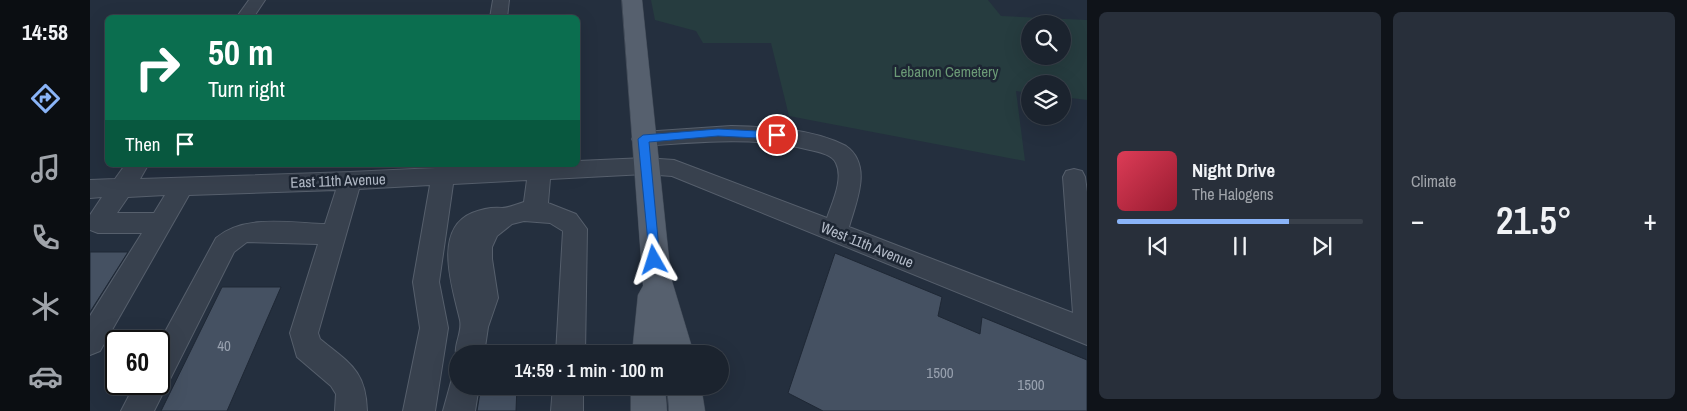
<!DOCTYPE html>
<html lang="en">
<head>
<meta charset="utf-8">
<style>
	:root { --surface:#1b232e; --page:#282f3a; --text:#f1f3f6; --muted:#a0a4aa; --line:#39404a; --accent:#8ab4f8 }
	body { margin:0; font-family:"Archivo Narrow",sans-serif; background:var(--page); color:var(--text); height:100vh; display:flex; flex-direction:column; font-size:19px; white-space:nowrap }
	* { box-sizing:border-box; margin:0 }
	p { font-size:16px; color:var(--muted) }
	.icon { flex:none; width:28px; height:28px; fill:none; stroke:currentColor; stroke-width:2; stroke-linecap:round; stroke-linejoin:round }
	.map { position:relative; flex:1; overflow:hidden }
	.panel { display:flex; flex-direction:column; gap:12px; padding:12px; background:#0f1319; width:600px }
	.panel>* { flex:none }
	.hud { position:absolute; left:15px; top:15px; width:475px; height:152px; border-radius:8px; box-shadow:0 5px 20px #0002,0 0 0 1px var(--line); background:#0b6e4f; color:#fff; overflow:hidden }
	.tools { position:absolute; left:931px; top:15px; display:grid; gap:10px }
	.tools a { display:grid; place-items:center; width:50px; height:50px; border-radius:50%; background:var(--surface); box-shadow:0 5px 20px #0002,0 0 0 1px var(--line); font-size:25px }
	.speed { position:absolute; left:15px; top:330px; display:flex; gap:10px; font-size:25px; font-weight:700; text-align:center }
	.speed>* { display:grid; place-content:center; width:65px; height:65px; border-radius:50%; background:var(--surface); box-shadow:0 5px 20px #0002,0 0 0 1px var(--line); line-height:1 }
	.speed .limit { border:2px solid #111; border-radius:8px; background:#fff; color:#111 }
	.pin { position:absolute; display:grid; place-items:center; width:42px; height:42px; color:#fff; margin:-21px; border:2px solid #fff; border-radius:50%; box-shadow:0 1px 5px #0007 }
	.me { position:absolute; width:55px; margin:-28px; rotate:354deg; stroke-linejoin:round; filter:drop-shadow(0 0 4px #0008) }
	.turn { display:flex; align-items:center; gap:18px; height:105px; padding:0 20px; font-size:22px }
	.turn .icon { width:65px; height:65px; stroke-width:2.5 }
	.turn b { display:block; font-size:35px; line-height:42px }
	.then { display:flex; align-items:center; height:48px; padding:0 20px; background:#0003; gap:10px; font-size:19px }
	.big { font-size:38px; font-weight:600; line-height:1.1 }
	.panel .widget { flex:1; display:flex; flex-direction:column; justify-content:center; gap:8px; min-width:0; padding:0 18px; border-radius:8px; background:var(--page) }
	.song { display:flex; align-items:center; gap:15px }
	.cover { width:60px; height:60px; border-radius:8px; background:linear-gradient(135deg,hsl(350 70% 55%),hsl(350 70% 35%)) }
	.played { height:5px; border-radius:2px; background:linear-gradient(90deg,var(--accent) 70%,var(--line) 70%) }
	.keys { display:flex; justify-content:space-around; direction:ltr }
	.heat { display:flex; justify-content:space-between; align-items:center; font-size:28px; direction:ltr }
	.panel .tiles { flex:1; display:grid; gap:12px; grid-template-columns:repeat(2,1fr) }
	.trip { position:absolute; left:359px; top:345px; width:280px; height:50px; border-radius:25px; background:var(--surface); box-shadow:0 5px 20px #0002,0 0 0 1px var(--line); font-weight:600; line-height:50px; text-align:center }
	main { display:flex; flex:1; min-height:0 }
	.menu { display:flex; flex-direction:column; width:90px; justify-content:space-around; align-items:center; background:#0b0e12; color:var(--muted) }
	.menu .icon { width:35px; height:35px }
	.menu .selected { color:var(--accent) }
	.menu b { font-size:22px; color:var(--text) }
	.map>svg:first-child { display:block }
</style>
</head>
<body>
<main>
<nav class="menu">
<b>14:58</b>
<svg class="icon selected" aria-label="directions" viewBox="0 0 24 24"><path d="M12 3l9 9-9 9-9-9zM9 14v-3h6M13 9l2 2-2 2"/></svg>
<svg class="icon" aria-label="music" viewBox="0 0 24 24"><path d="M9 18V5l10-2v13"/><circle cx="6" cy="18" r="3"/><circle cx="16" cy="16" r="3"/></svg>
<svg class="icon" aria-label="phone" viewBox="0 0 24 24"><path d="M5 4h4l2 5-3 2q2 4 5 5l2-3 5 2v4C11 20 4 13 5 4z"/></svg>
<svg class="icon" aria-label="climate" viewBox="0 0 24 24"><path d="M12 3v18M4 7l16 10M4 17L20 7"/></svg>
<svg class="icon" aria-label="car" viewBox="0 0 24 24"><path d="M5 17H2v-5l4-1 3-4h7l3 4 3 1v5h-3M9 17h6M6 11h13"/><circle cx="7" cy="17" r="2"/><circle cx="17" cy="17" r="2"/></svg>
</nav>
<div class="map">
<svg width="997" height="411" viewBox="0 0 997 411">
	<rect width="100%" height="100%" fill="#242f3e"/>
	<path fill="#263c3f" fill-rule="evenodd" d="M561,0h337l13,16 86,4v80l-24,-3 -1,-13h-32v9l-14,-2 9,70 -236,-45 -18,-73h-68l-7,-12 -41,-11zM940,24h32v32h-32z"/>
	<g fill="#455162" stroke="#1f2835">
		<path d="M0,252h38l-38,60z"/>
		<path d="M745,253l107,44 -4,19 42,18 2,-17 105,43v51h-264l-35,-18z"/>
		<path d="M132,287h59l-54,124h-66z"/>
		<path d="M391,386h36l-1,25h-39z"/>
	</g>
	<g fill="none" stroke-linecap="round" stroke-linejoin="round">
		<defs>
			<g id="minor">
				<path d="M159,0h16l-12,18h-17z"/>
				<path d="M403,0h16l-2,18h-17z"/>
				<path d="M641,126c37,1 81,2 115,20 27,19 10,56 3,81l224,86 -10,-136 3,-6 8,-2 8,2 3,6 2,15v153l-415,-169 -27,-2 -95,5 -2,24 28,11 11,15 -2,125h-29l7,-123 -13,-8 -26,-2 -12,3 -15,12 -5,11v12l6,39 -10,29 -4,27h-26v7c-7,-14 5,-27 2,-41 -7,-31 -28,-90 12,-107 10,-4 20,-6 30,-5 6,0 16,-4 22,-6l3,-22 -74,4 -14,98 9,46 -13,83h-32l17,-83 -7,-46 17,-97 -71,4 -41,144 2,6c29,24 46,31 47,72h-32l1,-17 -5,-8 -34,-29 -7,-24 28,-89 -71,-2 -13,10 -80,159h-33l14,-27h24v-41l57,-105c28,-24 74,-15 109,-14l11,-34 -147,5 -89,156 -10,4v-39l52,-83h-44l-8,-3v-15l12,-18 -12,1v-18l25,-1 10,-14h23l-8,14 210,-7 150,-7h78v-4l67,-3 29,2 153,58c5,-15 17,-39 9,-55 -4,-9 -18,-11 -26,-13 -55,-14 -111,-8 -167,-4l-8,-2 -3,-5 3,-5 8,-2zM75,195l-11,18h-37l11,-16z"/>
				<path d="M368,374v12h21l-4,25h-32l10,-36z"/>
				<path d="M463,386h30v25h-32z"/>
			</g>
			<g id="major">
				<path d="M532,0h20l29,278 23,76h-62l6,-59 5,-9z"/>
				<path d="M541,386h34l2,25h-36z"/>
				<path d="M577,386h34l4,25h-36z"/>
			</g>
		</defs>
		<use href="#minor" stroke="#565f6c" stroke-width="2"/>
		<use href="#major" stroke="#414a57" stroke-width="1"/>
		<use href="#minor" fill="#38414e" fill-rule="evenodd"/>
		<use href="#major" fill="#56606e" fill-rule="evenodd"/>
	</g>
	<path fill="#1a73e8" stroke="#114b97" d="M628,129l59,3 5,3 -5,4 -59,-3 -69,6 11,118 -1,3 -5,2 -4,-2 -12,-124 5,-4z"/>
	<g text-anchor="middle" stroke-width="5" stroke-linejoin="round" paint-order="stroke">
		<g font-size="15" fill="#6b9a76" stroke="#1d2633">
			<text x="856" y="77">Lebanon Cemetery</text>
		</g>
		<g font-size="15" fill="#b4bcc9" stroke="#1d2633">
			<text transform="translate(248 181) rotate(-2)" y="5">East 11th Avenue</text>
			<text transform="translate(777 245) rotate(22)" y="5">West 11th Avenue</text>
		</g>
		<g font-size="15" fill="#98a1af">
			<text x="134" y="351">40</text>
			<text x="850" y="378">1500</text>
			<text x="941" y="390">1500</text>
		</g>
	</g>
</svg>
<div class="tools">
<a><svg class="icon" aria-label="search" viewBox="0 0 24 24"><circle cx="10" cy="10" r="6"/><path d="M15 15l6 6"/></svg></a>
<a><svg class="icon" aria-label="layers" viewBox="0 0 24 24"><path d="M12 4l9 5-9 5-9-5zM3 14l9 5 9-5"/></svg></a>
</div>
<div class="speed"><div class="limit">60</div></div>
<div class="pin" style="left:687px;top:135px;background:#d93025"><svg class="icon" aria-label="arrive" viewBox="0 0 24 24"><path d="M6 21V4h12l-3 4 3 4H6"/></svg></div>
<svg class="me" style="left:564px;top:260px" viewBox="-20 -20 40 40"><path d="M0-17L14 15 0 8-14 15z" fill="#1a73e8" stroke="#fff" stroke-width="4"/></svg>
<div class="trip">14:59 · 1 min · 100 m</div>
<div class="hud">
<div class="turn"><svg class="icon" aria-label="right" viewBox="0 0 24 24"><path d="M7 20v-9h11M14 6l5 5-5 5"/></svg><div><b>50 m</b>Turn right</div></div>
<div class="then">Then<svg class="icon" aria-label="arrive" viewBox="0 0 24 24"><path d="M6 21V4h12l-3 4 3 4H6"/></svg></div>
</div>
</div>
<section class="panel">
<div class="tiles">
<div class="widget">
<div class="song"><i class="cover"></i><div><b>Night Drive</b><p>The Halogens</p></div></div>
<div class="played"></div>
<div class="keys"><svg class="icon" aria-label="previous" viewBox="0 0 24 24"><path d="M18 5L8 12l10 7zM5 5v14"/></svg><svg class="icon" aria-label="pause" viewBox="0 0 24 24"><path d="M8 5v14M16 5v14"/></svg><svg class="icon" aria-label="next" viewBox="0 0 24 24"><path d="M6 5l10 7-10 7zM19 5v14"/></svg></div>
</div>
<div class="widget"><p>Climate</p>
<div class="heat"><a>−</a><b class="big">21.5°</b><a>+</a></div>
</div>
</div>
</section>
</main>
</body>
</html>
